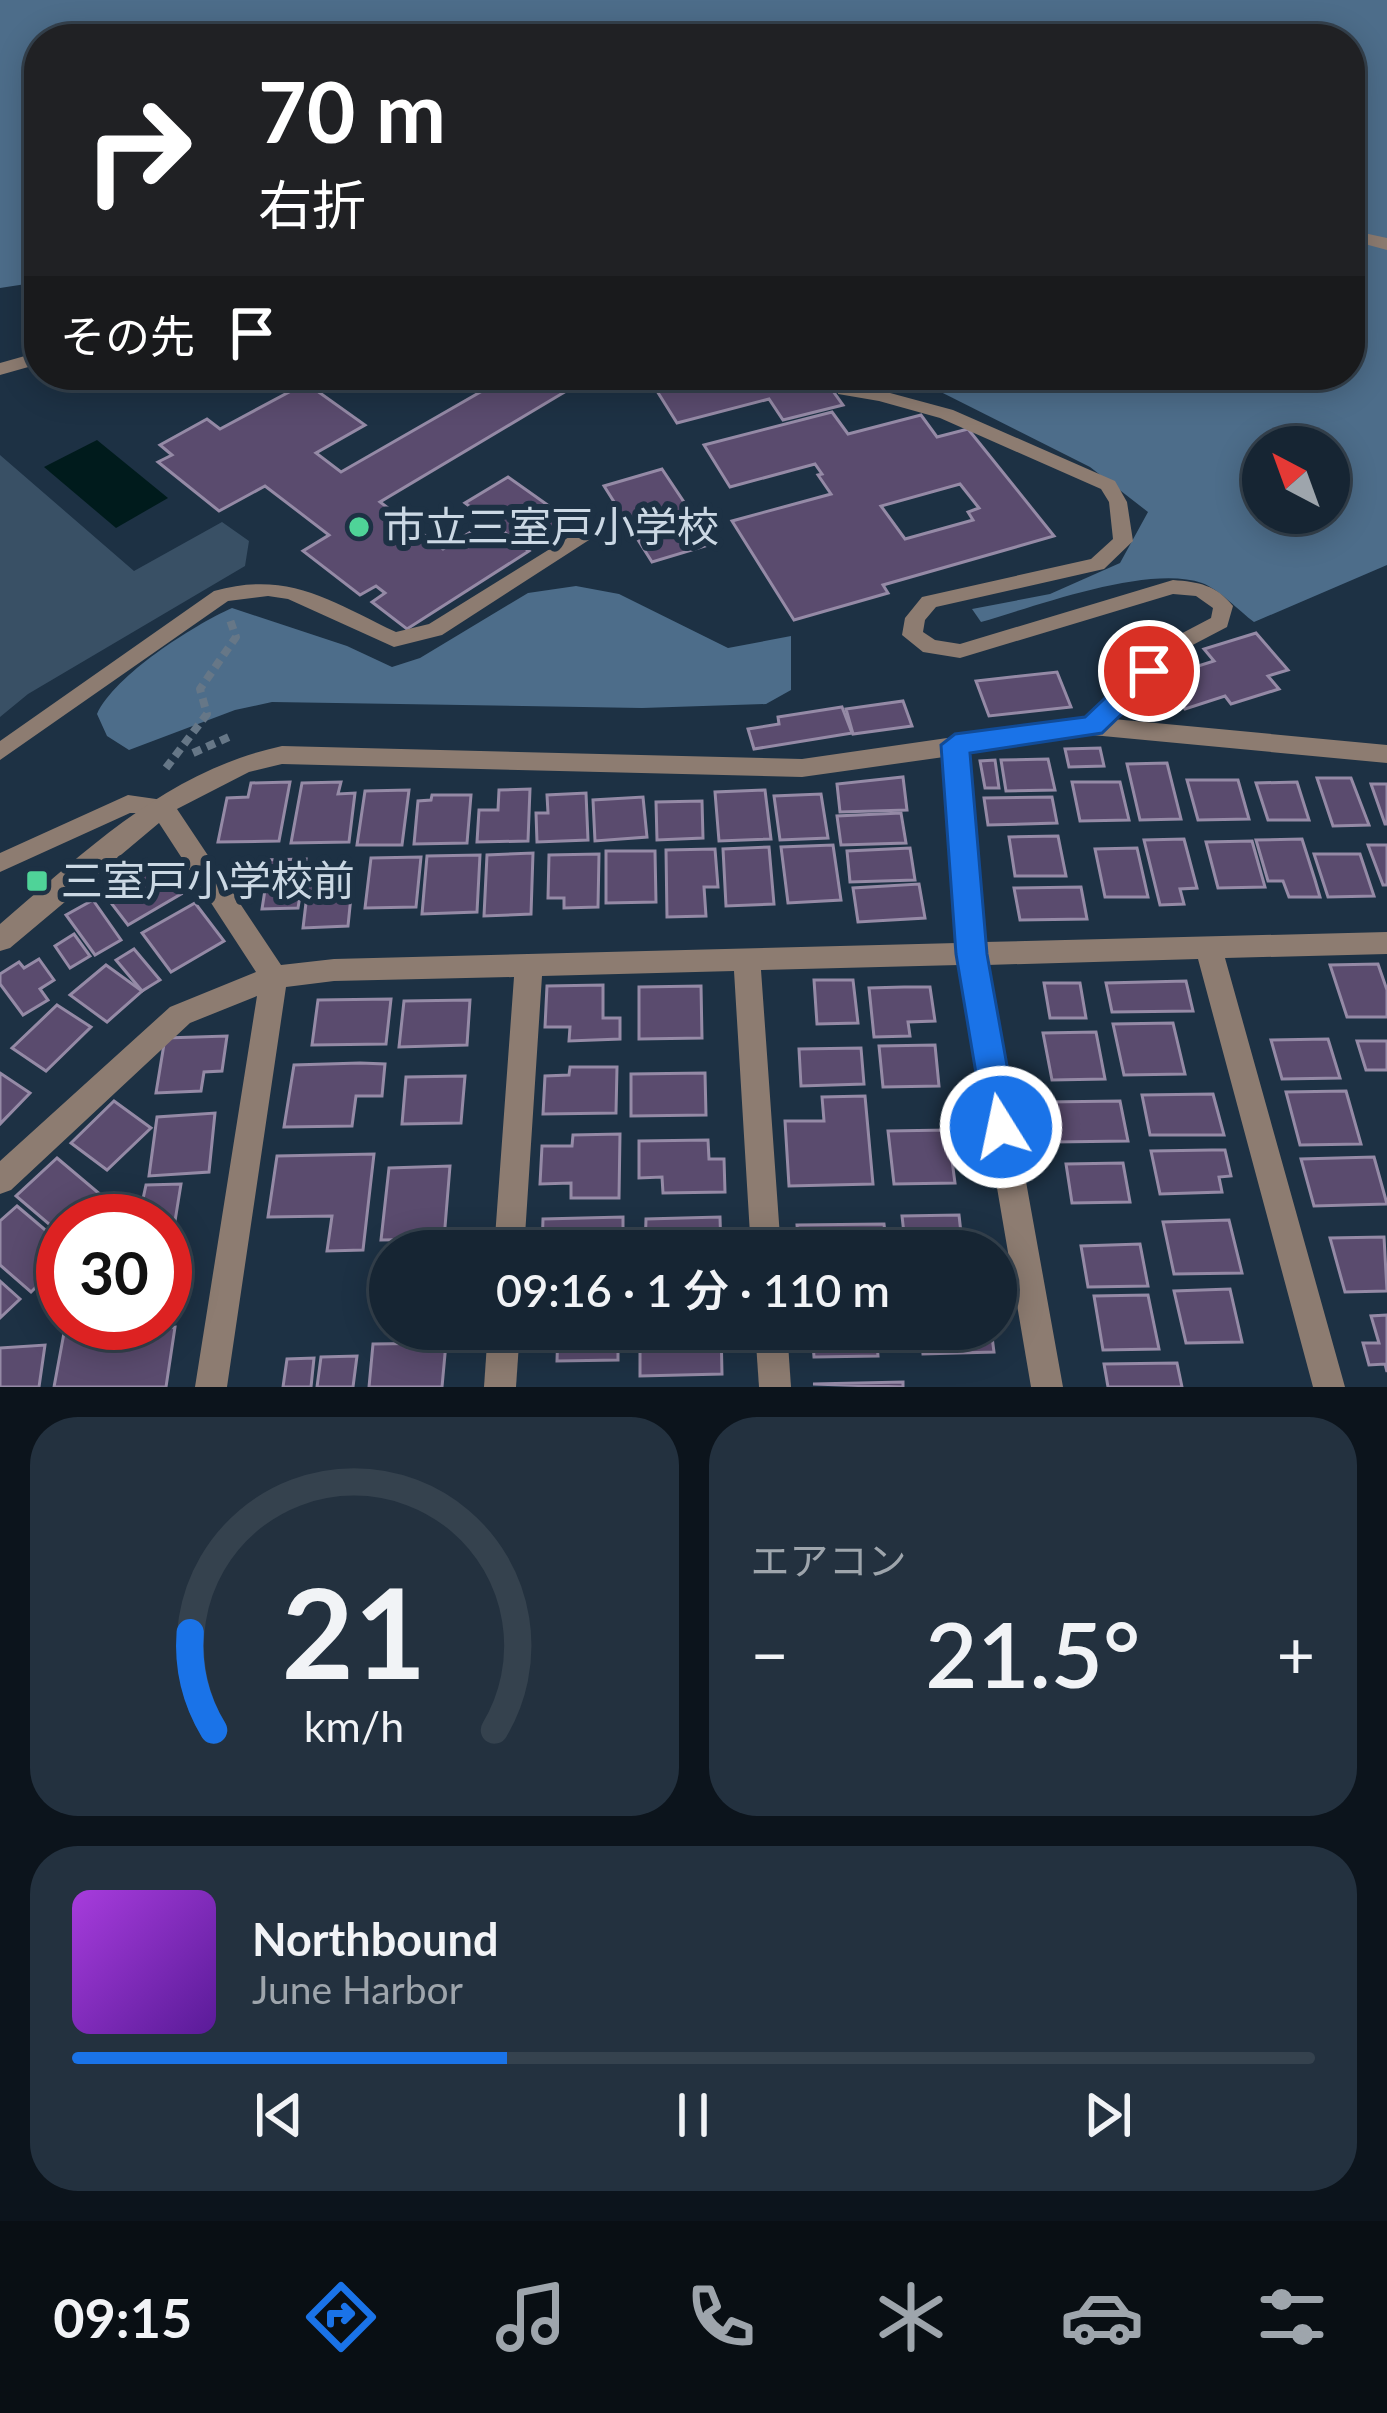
<!DOCTYPE html>
<html lang="ja">
<head>
<meta charset="utf-8">
<style>
	:root { --surface:#162533; --page:#23313f; --text:#f1f3f6; --muted:#9ea5ac; --line:#35424e; --accent:#1a73e8 }
	body { margin:0; font-family:Lato,"Noto Sans JP",sans-serif; background:var(--page); color:var(--text); height:100vh; display:flex; flex-direction:column; font-size:45px; white-space:nowrap }
	* { box-sizing:border-box; margin:0 }
	p { font-size:39px; color:var(--muted) }
	.icon { flex:none; width:66px; height:66px; fill:none; stroke:currentColor; stroke-width:2; stroke-linecap:round; stroke-linejoin:round }
	.map { position:relative; height:1387px; overflow:hidden }
	.details { display:flex; flex-direction:column; gap:30px; padding:30px; background:#0c141c; flex:1 }
	.details>* { flex:none }
	.banner { position:absolute; left:24px; top:24px; width:1341px; height:366px; border-radius:48px; box-shadow:0 6px 30px #0003,0 0 0 3px var(--line); background:#202124; color:#fff; overflow:hidden }
	.needle { width:78px; rotate:319deg }
	.tools { position:absolute; left:1242px; top:426px; display:grid; gap:24px }
	.tools a { display:grid; place-items:center; width:108px; height:108px; border-radius:50%; background:var(--surface); box-shadow:0 6px 30px #0003,0 0 0 3px var(--line); font-size:60px }
	.speed { position:absolute; left:36px; top:1194px; display:flex; gap:24px; font-size:60px; font-weight:700; text-align:center }
	.speed>* { display:grid; place-content:center; width:156px; height:156px; border-radius:50%; background:var(--surface); box-shadow:0 6px 30px #0003,0 0 0 3px var(--line); line-height:1 }
	.speed .limit { border:18px solid #d22; background:#fff; color:#111 }
	.pin { position:absolute; display:grid; place-items:center; width:102px; height:102px; color:#fff; margin:-51px; border:6px solid #fff; border-radius:50%; box-shadow:0 3px 12px #0007 }
	.me { position:absolute; width:132px; margin:-66px; rotate:350deg; stroke-linejoin:round; filter:drop-shadow(0 0 9px #0008) }
	.turn { display:flex; align-items:center; gap:42px; height:252px; padding:0 36px; font-size:54px }
	.turn .icon { width:156px; height:156px; stroke-width:2.5 }
	.turn b { display:block; font-size:84px; line-height:102px }
	.then { display:flex; align-items:center; height:114px; padding:0 36px; background:#0003; gap:24px; font-size:45px }
	.big { font-size:90px; font-weight:600; line-height:1.1 }
	.details .tile { flex:1; display:flex; flex-direction:column; justify-content:center; gap:18px; min-width:0; padding:0 42px; border-radius:48px; background:var(--page) }
	.details .dial { align-items:center; gap:0 }
	.dial svg { height:312px; overflow:visible; fill:none; stroke:var(--line); stroke-width:7; stroke-linecap:round; text-anchor:middle }
	.dial text { fill:var(--text); stroke:none }
	.song { display:flex; align-items:center; gap:36px }
	.cover { width:144px; height:144px; border-radius:18px; background:linear-gradient(135deg,hsl(280 70% 55%),hsl(270 70% 35%)) }
	.played { height:12px; border-radius:6px; background:linear-gradient(90deg,var(--accent) 35%,var(--line) 35%) }
	.keys { display:flex; justify-content:space-around; direction:ltr }
	.heat { display:flex; justify-content:space-between; align-items:center; font-size:66px; direction:ltr }
	.details .tiles { flex:1; display:grid; gap:30px; grid-template-columns:1fr 1fr }
	.tile:last-child { grid-column:span 2 }
	.trip { position:absolute; left:369px; top:1230px; width:648px; height:120px; border-radius:60px; background:var(--surface); box-shadow:0 6px 30px #0003,0 0 0 3px var(--line); font-weight:600; line-height:120px; text-align:center }
	.tabs { display:flex; height:192px; justify-content:space-around; align-items:center; background:#090f14; color:var(--muted) }
	.tabs .icon { width:84px; height:84px }
	.tabs .current { color:var(--accent) }
	.tabs b { font-size:54px; color:var(--text) }
	.map>svg:first-child { display:block }
</style>
</head>
<body>
<div class="map">
<svg width="1387" height="1387" viewBox="0 0 1387 1387">
	<rect width="100%" height="100%" fill="#1d3144"/>
	<path fill="#395065" d="M0,455l134,116 88,-49 27,19 -4,25 -217,128 -28,23z"/>
	<g fill="#4d6d8a" fill-rule="evenodd">
		<path d="M0,0h1387v565l-133,57c-15,-11 -35,-33 -52,-39 -54,-19 -168,24 -221,39l-9,-13 78,-15 70,-31 28,-51 -58,-45 -183,-92h443v-336h-1311v243l-39,6zM1263,447h66v66h-66z"/>
		<path d="M576,586l43,8 109,54 63,-12v54l-25,14 -124,4 -370,-6 -37,8 -106,40 -22,-14 -10,-22c18,-39 95,-88 135,-106l115,38 45,21 28,-9 108,-65z"/>
	</g>
	<path fill="#001b1c" d="M97,440l71,58 -52,30 -72,-61z"/>
	<g fill="#5a4b6e" stroke="#958aa6" stroke-width="3" fill-rule="evenodd">
		<path d="M510,375h83l-213,127 63,47 44,-27 42,29 -122,78 -35,-27 13,-9 -9,-7 -16,9 -57,-44 26,-16 -64,-49 -46,25 -61,-49 14,-7 -12,-10 47,-26 13,10 86,-46 59,42 -49,28 25,19z"/>
		<path d="M647,375h213l3,3 -33,9 13,18 -60,15 -14,-21 -92,24z"/>
		<path d="M832,412l16,22 73,-19 16,22 31,-8 86,107 -171,49 5,8 -94,27 -62,-99 99,-27 -13,-19 4,-1 -7,-10 -85,23 -26,-42zM960,484l19,24 -11,4 5,8 -68,19 -24,-33z"/>
		<path d="M662,469l50,75 -60,18 -48,-76z"/>
		<path d="M508,477l58,41 -43,28 -58,-43z"/>
		<path d="M1256,633l32,37 -20,6 11,13 -48,15 -6,-8 -40,13 -25,-31 54,-17 -10,-12z"/>
		<path d="M1057,672l14,35 -82,9 -13,-35z"/>
		<path d="M903,701l9,25 -59,8 -7,-25z"/>
		<path d="M842,707l10,26 -98,16 -6,-20 31,-5 -1,-7z"/>
		<path d="M1100,748l4,18 -35,1 -4,-18z"/>
		<path d="M1048,759l7,31 -49,1 -5,-31z"/>
		<path d="M995,760l4,28h-14l-5,-27z"/>
		<path d="M1167,763l14,56 -41,1 -13,-56z"/>
		<path d="M903,777l4,33 -67,2 -3,-28z"/>
		<path d="M1317,778h34l18,47 -36,1z"/>
		<path d="M1187,780h51l11,39 -51,1z"/>
		<path d="M290,782l-11,59 -61,1 9,-44 21,-1 3,-14z"/>
		<path d="M341,782l-3,12 17,-1 -6,49 -58,1 11,-60z"/>
		<path d="M1072,782h48l9,38 -49,1z"/>
		<path d="M1297,782l12,38h-41l-12,-37z"/>
		<path d="M1371,784h16v40h-2z"/>
		<path d="M530,789l-2,52 -51,1 2,-32h19l1,-20z"/>
		<path d="M409,790l-7,55h-45l8,-54z"/>
		<path d="M765,790l6,49 -52,2 -4,-49z"/>
		<path d="M586,793l2,47 -51,2 -1,-29h12l-1,-18z"/>
		<path d="M821,794l7,44 -48,2 -6,-44z"/>
		<path d="M432,795h39l-4,48 -53,1 4,-43 13,-1z"/>
		<path d="M643,797l4,40 -52,4 -2,-41z"/>
		<path d="M1052,797l5,26 -69,2 -4,-27z"/>
		<path d="M702,801l1,37 -46,2 -1,-38z"/>
		<path d="M901,813l5,30 -65,2 -4,-29z"/>
		<path d="M1058,836l8,40h-51l-6,-39z"/>
		<path d="M1184,839l13,49 -17,1 4,15 -24,1 -16,-65z"/>
		<path d="M1302,839l13,41 5,17h-31l-6,-16h-15l-12,-41z"/>
		<path d="M1252,841l13,46 -47,1 -12,-46z"/>
		<path d="M833,845l8,55 -53,3 -7,-56z"/>
		<path d="M1368,845h19v40h-4z"/>
		<path d="M769,847l5,57 -48,2 -3,-57z"/>
		<path d="M910,848l5,32 -65,2 -3,-31z"/>
		<path d="M1137,848l11,49h-43l-10,-48z"/>
		<path d="M715,849l3,38h-14l2,29 -39,1 -1,-67z"/>
		<path d="M606,851h49l1,51 -50,1z"/>
		<path d="M533,853l-2,61 -47,2 3,-61z"/>
		<path d="M599,854l-1,53 -34,1v-10h-16l1,-43z"/>
		<path d="M1314,854h46l14,42 -46,1z"/>
		<path d="M480,855l-3,57 -55,2 5,-58z"/>
		<path d="M421,857l-5,50 -51,1 6,-50z"/>
		<path d="M306,859l-8,49 -36,1 3,-19h-11l6,-30z"/>
		<path d="M157,865l24,29 -53,31 -23,-30z"/>
		<path d="M354,867l-6,59 -45,2 7,-59z"/>
		<path d="M919,884l6,34 -67,4 -5,-34z"/>
		<path d="M1081,887l6,32 -67,1 -6,-32z"/>
		<path d="M93,900l28,40 -26,15 -29,-40z"/>
		<path d="M195,903l29,38 -53,31 -29,-39z"/>
		<path d="M74,934l16,22 -20,12 -15,-22z"/>
		<path d="M134,949l26,31 -18,11 -26,-31z"/>
		<path d="M39,959l15,21 -14,9 8,11 -25,15 -23,-31v-10l19,-12 5,6z"/>
		<path d="M1378,964l9,26v27h-40l-17,-52z"/>
		<path d="M106,965l36,26 -35,31 -37,-27z"/>
		<path d="M814,980h39l5,43 -41,1z"/>
		<path d="M1186,981l7,30 -81,1 -6,-29z"/>
		<path d="M1044,983h36l6,35h-36z"/>
		<path d="M603,985v33h17v21l-51,2 1,-14h-25l2,-41z"/>
		<path d="M701,986l1,52 -63,1v-52z"/>
		<path d="M904,987h26l5,34 -27,1 2,14 -36,1 -5,-49z"/>
		<path d="M391,999l-5,45 -74,1 6,-45z"/>
		<path d="M470,1000l-3,45 -68,2 5,-46z"/>
		<path d="M57,1005l34,22 -45,44 -34,-23z"/>
		<path d="M1173,1023l12,51 -61,1 -11,-51z"/>
		<path d="M1096,1032l9,47 -53,1 -9,-47z"/>
		<path d="M227,1036l-5,35 -18,1 -3,19 -45,2 9,-55z"/>
		<path d="M1328,1039l12,39 -58,1 -11,-39z"/>
		<path d="M1357,1041h30v29h-21z"/>
		<path d="M935,1045l4,41 -56,1 -4,-41z"/>
		<path d="M861,1048l3,36 -63,2 -2,-37z"/>
		<path d="M360,1063l25,1 -3,32h-26l-4,30 -68,1 10,-62z"/>
		<path d="M570,1067h47l-1,46 -73,1 2,-38 24,-1z"/>
		<path d="M0,1073l30,20 -30,31z"/>
		<path d="M705,1073l1,42 -75,1v-42z"/>
		<path d="M465,1076l-4,47 -59,1 4,-47z"/>
		<path d="M1346,1091l15,53 -61,1 -14,-53z"/>
		<path d="M1213,1094l11,41h-74l-8,-40z"/>
		<path d="M865,1096l8,88 -84,2 -4,-65h39l-2,-24z"/>
		<path d="M114,1101l37,27 -44,42 -36,-27z"/>
		<path d="M1120,1101l8,40 -74,1 -7,-40z"/>
		<path d="M215,1113l-6,59 -60,4 8,-59z"/>
		<path d="M948,1130l7,53 -61,1 -6,-53z"/>
		<path d="M620,1134l-1,64h-48v-15l-31,1 2,-38h30l1,-11z"/>
		<path d="M708,1140l1,19h15l1,33 -62,1 -1,-16 -23,1v-37z"/>
		<path d="M1212,1150h13l6,26 -12,1 3,15 -62,2 -9,-43z"/>
		<path d="M374,1154l-11,96 -36,1 5,-35 -64,1 9,-61z"/>
		<path d="M1374,1157l13,47 -73,2 -13,-47z"/>
		<path d="M57,1158l57,48 -17,15h-34v15l-47,-40z"/>
		<path d="M1123,1163l7,39 -58,1 -6,-39z"/>
		<path d="M450,1166l-6,73 -63,1 8,-72z"/>
		<path d="M181,1184l-11,68h-5v-31h-56l2,-12 30,-1 5,-23z"/>
		<path d="M17,1206l46,39v16l-32,31 -31,-27v-44z"/>
		<path d="M959,1215l4,36h-57l-4,-35z"/>
		<path d="M623,1217v34h-81l1,-32z"/>
		<path d="M720,1217l1,34h-76l1,-32z"/>
		<path d="M1229,1220l13,53 -68,1 -11,-52z"/>
		<path d="M884,1224l3,27h-88l-2,-26z"/>
		<path d="M1384,1237l3,54 -42,1 -15,-54z"/>
		<path d="M1140,1244l8,42 -60,1 -7,-41z"/>
		<path d="M0,1281l20,18 -20,19z"/>
		<path d="M1230,1289l12,53 -56,1 -12,-52z"/>
		<path d="M1148,1295l11,54 -56,1 -9,-54z"/>
		<path d="M1387,1315v57l-2,-8 -16,1 -6,-22h16l-8,-27z"/>
		<path d="M175,1327l-9,60h-112l10,-54z"/>
		<path d="M558,1329h60v31l-61,1z"/>
		<path d="M640,1329h81l1,45 -82,2z"/>
		<path d="M812,1329h64l2,27 -64,1z"/>
		<path d="M921,1329h70l3,23 -71,2z"/>
		<path d="M446,1343l-4,44h-73l4,-43z"/>
		<path d="M45,1345l-6,42h-39v-39z"/>
		<path d="M357,1356l-4,31h-36l4,-30z"/>
		<path d="M314,1358l-3,29h-28l4,-28z"/>
		<path d="M1177,1363l5,24h-74l-4,-23z"/>
		<path d="M903,1382v5l-90,-3z"/>
	</g>
	<g fill="none" stroke-linecap="round" stroke-linejoin="round">
		<g stroke="#667787" stroke-width="8" stroke-dasharray="9 6" stroke-linecap="butt">
			<path d="M193,753l36,-16"/>
			<path d="M166,768l41,-54 -7,-25 36,-52 -7,-20"/>
		</g>
		<g fill="#8d7c71" fill-rule="evenodd">
			<path d="M844,385l35,5 74,20 162,71 12,21 6,39 -29,28 -168,38 -11,13 -2,12 12,8 25,4 213,-64c26,2 43,5 60,26l-6,21 -42,22 -85,83h-16l-3,-6 3,-6 87,-81 40,-21 2,-10 -17,-12 -23,-2 -213,64 -37,-6 -21,-17 3,-17 17,-21 169,-38 22,-20 -4,-37 -8,-13 -161,-71 -61,-17 -41,-7v-8z"/>
			<path d="M582,529l10,6 -3,5 -147,95 -48,12 -106,-48 -20,-3 -40,5 -228,159v-19l214,-150c74,-21 117,10 182,41l33,-8z"/>
			<path d="M128,795l42,6 3,6 -3,6h-40l-130,59v-19z"/>
		</g>
		<g fill="#8d7c71" fill-rule="evenodd">
			<path d="M1092,717l295,28v18l-295,-28 -124,18 16,189 403,-10v22l-162,4 120,429h-32l-115,-428 -211,6 76,422h-32l-72,-422 -198,5 20,281h-30l-17,-280 -192,5 -18,275h-30l20,-274 -180,4 -48,6 -59,400h-32l62,-391 -67,27 -179,167 -11,4v-33l170,-154 86,-35 -97,-149 -149,125 -10,3v-27c87,-74 167,-153 282,-178l520,13zM944,757l13,186 -623,16 -53,6 -104,-156 72,-37 33,-8 520,13z"/>
			<path d="M488,1329h32l-4,58h-32z"/>
			<path d="M755,1329h32l4,58h-32z"/>
		</g>
		<g fill="#8d7c71" fill-rule="evenodd">
			<path d="M1350,230l37,8v12l-37,-10z"/>
			<path d="M39,352v12l-39,11v-12z"/>
		</g>
	</g>
	<path fill="#1a73e8" stroke="#114b97" stroke-width="3" d="M1149,662l10,3 4,6 -4,7 -57,55 -132,20 17,201 31,173 -5,10 -12,5 -11,-5 -5,-10 -29,-173 -15,-209 14,-11 130,-17 55,-52z"/>
	<g fill="#4fd398" stroke="#1d3144" stroke-width="4.5">
		<circle cx="359" cy="527" r="12"/>
		<rect x="25" y="869" width="24" height="24" rx="6"/>
	</g>
	<g text-anchor="middle" stroke-width="12" stroke-linejoin="round" paint-order="stroke">
		<g font-size="42" fill="#cbd8e4" stroke="#1d3144" text-anchor="start">
			<text x="383" y="542">市立三室戸小学校</text>
			<text x="61" y="896">三室戸小学校前</text>
		</g>
	</g>
</svg>
<div class="tools">
<a><svg class="needle" viewBox="-14 -14 28 28"><path d="M0-13l5 13h-10z" fill="#e53935"/><path d="M0 13l5-13h-10z" fill="#9ea5ac"/></svg></a>
</div>
<div class="speed"><div class="limit">30</div></div>
<div class="pin" style="left:1149px;top:671px;background:#d93025"><svg class="icon" aria-label="arrive" viewBox="0 0 24 24"><path d="M6 21V4h12l-3 4 3 4H6"/></svg></div>
<svg class="me" style="left:1001px;top:1127px" viewBox="-20 -20 40 40"><circle r="17" fill="#1a73e8" stroke="#fff" stroke-width="3"/><path d="M0-11L8 9 0 5-8 9z" fill="#fff"/></svg>
<div class="trip">09:16 · 1 分 · 110 m</div>
<div class="banner">
<div class="turn"><svg class="icon" aria-label="right" viewBox="0 0 24 24"><path d="M7 20v-9h11M14 6l5 5-5 5"/></svg><div><b>70 m</b>右折</div></div>
<div class="then">その先<svg class="icon" aria-label="arrive" viewBox="0 0 24 24"><path d="M6 21V4h12l-3 4 3 4H6"/></svg></div>
</div>
</div>
<section class="details">
<div class="tiles">
<div class="tile dial"><svg viewBox="0 0 100 80">
<path d="M14 69A42 42 0 1 1 86 69"/>
<path d="M14 69A42 42 0 0 1 8 44" stroke="#1a73e8"/>
<text x="50" y="56" font-size="32" font-weight="700">21</text>
<text x="50" y="72" font-size="11">km/h</text>
</svg></div>
<div class="tile"><p>エアコン</p>
<div class="heat"><a>−</a><b class="big">21.5°</b><a>+</a></div>
</div>
<div class="tile">
<div class="song"><i class="cover"></i><div><b>Northbound</b><p>June Harbor</p></div></div>
<div class="played"></div>
<div class="keys"><svg class="icon" aria-label="previous" viewBox="0 0 24 24"><path d="M18 5L8 12l10 7zM5 5v14"/></svg><svg class="icon" aria-label="pause" viewBox="0 0 24 24"><path d="M8 5v14M16 5v14"/></svg><svg class="icon" aria-label="next" viewBox="0 0 24 24"><path d="M6 5l10 7-10 7zM19 5v14"/></svg></div>
</div>
</div>
</section>
<nav class="tabs">
<b>09:15</b>
<svg class="icon current" aria-label="directions" viewBox="0 0 24 24"><path d="M12 3l9 9-9 9-9-9zM9 14v-3h6M13 9l2 2-2 2"/></svg>
<svg class="icon" aria-label="music" viewBox="0 0 24 24"><path d="M9 18V5l10-2v13"/><circle cx="6" cy="18" r="3"/><circle cx="16" cy="16" r="3"/></svg>
<svg class="icon" aria-label="phone" viewBox="0 0 24 24"><path d="M5 4h4l2 5-3 2q2 4 5 5l2-3 5 2v4C11 20 4 13 5 4z"/></svg>
<svg class="icon" aria-label="climate" viewBox="0 0 24 24"><path d="M12 3v18M4 7l16 10M4 17L20 7"/></svg>
<svg class="icon" aria-label="car" viewBox="0 0 24 24"><path d="M5 17H2v-5l4-1 3-4h7l3 4 3 1v5h-3M9 17h6M6 11h13"/><circle cx="7" cy="17" r="2"/><circle cx="17" cy="17" r="2"/></svg>
<svg class="icon" aria-label="filters" viewBox="0 0 24 24"><path d="M4 7h16M4 17h16"/><circle cx="9" cy="7" r="2"/><circle cx="15" cy="17" r="2"/></svg>
</nav>
</body>
</html>
